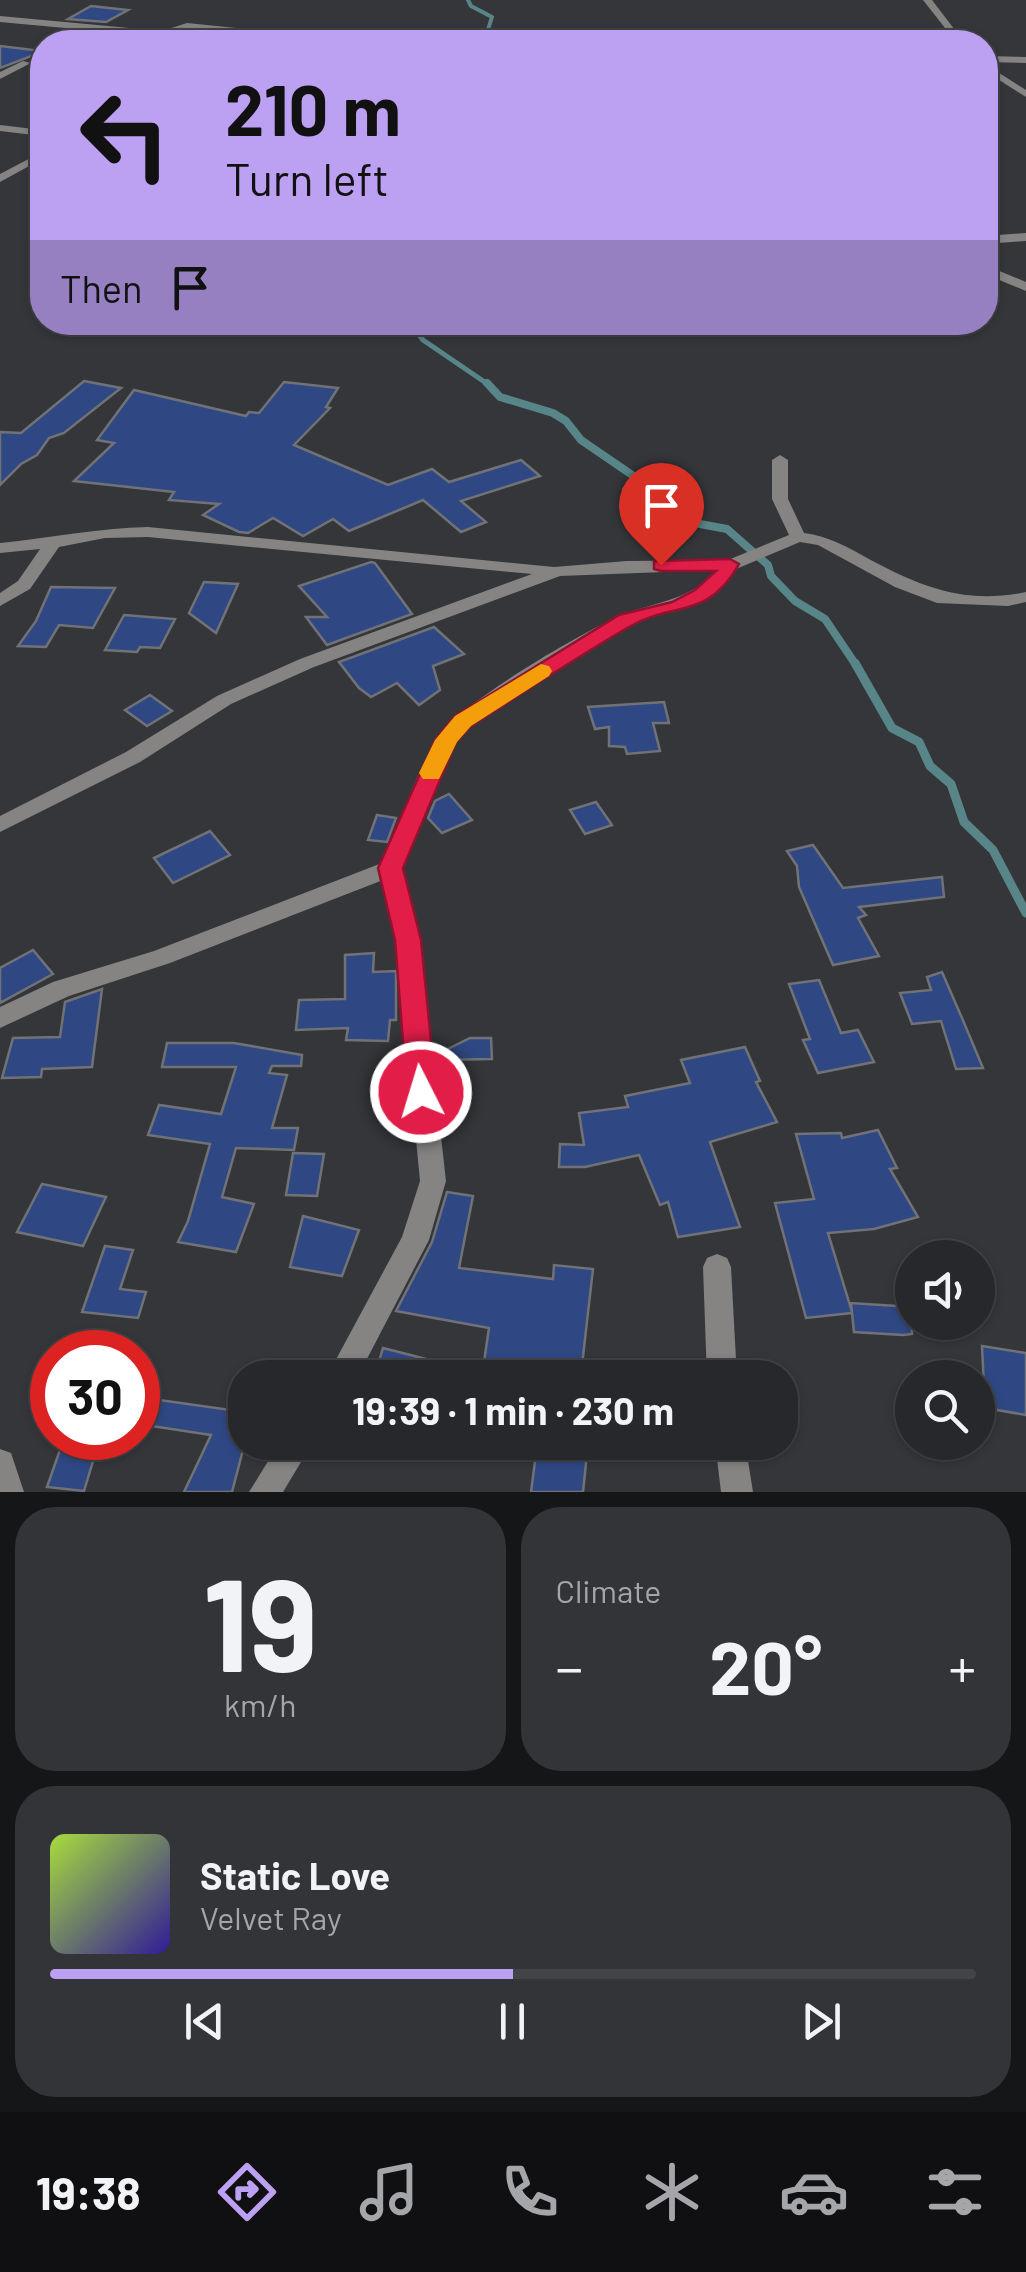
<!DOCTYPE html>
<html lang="en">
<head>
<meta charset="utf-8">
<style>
	:root { --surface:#27282c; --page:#333438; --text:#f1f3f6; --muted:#a4a6a9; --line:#434448; --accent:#bca0f2 }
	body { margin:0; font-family:Barlow,sans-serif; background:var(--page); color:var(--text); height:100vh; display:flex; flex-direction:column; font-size:38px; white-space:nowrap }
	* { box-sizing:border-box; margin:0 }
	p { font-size:32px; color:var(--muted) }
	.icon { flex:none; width:55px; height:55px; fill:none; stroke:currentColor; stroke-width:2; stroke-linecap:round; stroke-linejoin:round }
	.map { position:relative; height:1492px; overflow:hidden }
	.sheet { display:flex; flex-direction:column; gap:15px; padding:15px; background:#151618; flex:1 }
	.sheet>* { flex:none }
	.hud { position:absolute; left:30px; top:30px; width:968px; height:305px; border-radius:40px; box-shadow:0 2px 8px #0004,0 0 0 2px var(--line); background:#bca0f2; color:#111; overflow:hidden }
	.tools { position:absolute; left:895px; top:1240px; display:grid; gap:20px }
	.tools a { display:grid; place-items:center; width:100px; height:100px; border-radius:50%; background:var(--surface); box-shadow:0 2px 8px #0004,0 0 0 2px var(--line); font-size:50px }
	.speed { position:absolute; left:30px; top:1330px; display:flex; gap:20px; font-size:50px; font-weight:700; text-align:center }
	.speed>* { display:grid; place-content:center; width:130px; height:130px; border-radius:50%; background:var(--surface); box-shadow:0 2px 8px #0004,0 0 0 2px var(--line); line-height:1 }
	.speed .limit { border:15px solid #d22; background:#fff; color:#111 }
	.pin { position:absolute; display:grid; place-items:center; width:85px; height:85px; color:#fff; margin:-102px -42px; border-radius:50% 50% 50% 0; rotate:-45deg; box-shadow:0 0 10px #0007 }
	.pin .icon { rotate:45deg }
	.me { position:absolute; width:110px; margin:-55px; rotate:355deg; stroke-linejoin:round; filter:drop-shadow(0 0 8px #0008) }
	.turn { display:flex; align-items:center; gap:35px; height:210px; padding:0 30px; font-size:45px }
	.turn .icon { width:130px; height:130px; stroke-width:2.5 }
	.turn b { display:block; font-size:70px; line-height:85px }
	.then { display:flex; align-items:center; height:95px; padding:0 30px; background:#0003; gap:20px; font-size:38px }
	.big { font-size:75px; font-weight:700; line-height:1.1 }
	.sheet .tile { flex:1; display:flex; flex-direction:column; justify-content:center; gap:15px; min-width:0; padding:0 35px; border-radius:40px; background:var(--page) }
	.sheet .dial { align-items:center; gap:0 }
	.dial b { font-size:130px; line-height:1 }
	.song { display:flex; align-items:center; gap:30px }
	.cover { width:120px; height:120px; border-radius:15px; background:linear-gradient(135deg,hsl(80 70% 55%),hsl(250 70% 35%)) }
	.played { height:10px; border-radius:5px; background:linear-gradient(90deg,var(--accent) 50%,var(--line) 50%) }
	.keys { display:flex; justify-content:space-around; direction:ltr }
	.heat { display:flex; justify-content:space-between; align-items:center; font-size:55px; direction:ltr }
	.sheet .tiles { flex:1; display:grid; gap:15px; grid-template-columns:1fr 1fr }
	.tile:last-child { grid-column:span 2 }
	.trip { position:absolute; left:228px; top:1360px; width:570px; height:100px; border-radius:40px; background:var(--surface); box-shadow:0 2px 8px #0004,0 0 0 2px var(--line); font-weight:700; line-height:100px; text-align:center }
	.tab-bar { display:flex; height:160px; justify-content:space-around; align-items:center; background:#101012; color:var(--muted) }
	.tab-bar .icon { width:70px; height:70px }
	.tab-bar .current { color:var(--accent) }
	.tab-bar b { font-size:45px; color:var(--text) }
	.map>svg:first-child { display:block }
</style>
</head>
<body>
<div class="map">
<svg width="1026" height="1492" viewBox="0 0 1026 1492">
	<rect width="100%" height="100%" fill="#34363a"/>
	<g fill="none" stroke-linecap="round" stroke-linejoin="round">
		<path stroke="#588688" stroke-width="4" d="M468,0l3,6 21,11 -8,25"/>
		<path stroke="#588688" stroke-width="5" d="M409,322l14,18 66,45"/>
		<path stroke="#588688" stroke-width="8" d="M487,383l13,14 53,16 13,8 15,19 57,39 -12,11 3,3 71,31 27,5 41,36 3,11 24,25 30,18 31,46"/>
		<path stroke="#588688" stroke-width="9" d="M855,663l37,65 27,14 11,24 21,18 13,38 29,28 33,63"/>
	</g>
	<g fill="#2f4783" stroke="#707276" stroke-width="2.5">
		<path d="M91,6l37,4 -22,12 -38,-3z"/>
		<path d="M0,46l42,5v1l-42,16z"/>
		<path d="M84,381l37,7 -57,45 -15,5 -12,17 -16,9 -21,21v-53l21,1z"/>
		<path d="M284,382l54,6 -12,19 4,1 -36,37 94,40 44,-16 17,13 72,-22 19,16 -79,25 25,21 -25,10 -38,-32 -74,31 -16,-12 -30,17 -30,-18 -25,15 -9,-1 -36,-17 16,-11 -50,-4 5,-8 -100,-11 40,-38 -17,-3 37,-50 112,26 3,-4 10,1z"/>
		<path d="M371,562l4,1 37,51 -85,31 -21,-28h21l-28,-31z"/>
		<path d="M204,582l34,2 -22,49 -27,-20z"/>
		<path d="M51,587l64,1 -22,40 -34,-3 -13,22 -28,-1 18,-25z"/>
		<path d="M124,615l51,4 -15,29 -20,-1 -3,5 -32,-2z"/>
		<path d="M434,627l30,27 -31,12 7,24 -21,15 -22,-22 -26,14 -12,-9 -20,-26z"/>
		<path d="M150,695l22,16 -25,15 -22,-16z"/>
		<path d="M664,702l5,21h-16l7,28 -33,3 -2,-7 -16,-1v-19l-14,2 -7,-22z"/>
		<path d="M449,794l23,26 -30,13 -14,-15 7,-17z"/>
		<path d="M596,802l16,23 -27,9 -15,-24z"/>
		<path d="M377,815l19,3 -9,24 -19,-2z"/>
		<path d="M210,831l20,24 -57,28 -19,-25z"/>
		<path d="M813,845l30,43 99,-11 2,20 -85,10 7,8 -8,3 21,38 -46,9 -34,-78 -2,-21 -10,-15z"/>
		<path d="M33,950l20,24 -53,29v-35z"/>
		<path d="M374,953l-1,19 23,-1v49h-6l-2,21 -42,-1 2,-12 -52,2 3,-30 46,-1v-44z"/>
		<path d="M942,972l20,46 21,50 -27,1 -15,-48 -29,3 -12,-31 31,-3 -4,-13z"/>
		<path d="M819,980l22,53 17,-3 16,32 -56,11 -15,-33 7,-1 -21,-55z"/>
		<path d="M102,989l-10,78 -50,2 -1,8 -39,1 11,-40 47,-1 5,-35z"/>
		<path d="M470,1038h21l1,21 -56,1v-5z"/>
		<path d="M167,1043h67l68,12 -1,11h-29l-3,7 18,2 -15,53h26l-4,22 -58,-2 -14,49 32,7 -18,48 -58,-10 10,-21 22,-77 -62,-9 11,-30 62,9 15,-47h-74z"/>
		<path d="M745,1047l15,34 -4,1 21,40 -67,20 30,85 -62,10 -10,-35 -8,3 -21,-50 -54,12h-26l1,-23 24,1 -5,-32 49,-6 -3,-11 65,-13 -9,-23z"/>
		<path d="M878,1130l19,38 -7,1 28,48 -44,12 -46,4 24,79 -1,-9 61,4v27l-9,1 -49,-3 -2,-19 -46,5 -31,-115 39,-4 -18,-65 45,-1 1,5z"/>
		<path d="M293,1153l31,1 -7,42 -31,-1z"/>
		<path d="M42,1184l64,13 -23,49 -66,-14z"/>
		<path d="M447,1192l26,4 -14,72 94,11 1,-14 39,4 -12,105 -97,-12 5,-34 -93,-17 36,-69z"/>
		<path d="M303,1216l56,14 -17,46 -52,-9z"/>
		<path d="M105,1246l28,4 -13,39 26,3 -8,26 -56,-6z"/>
		<path d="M982,1346l44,7v62l-41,-7z"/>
		<path d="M383,1348l86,22 -1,8h-94z"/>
		<path d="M138,1397l107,15v30l-13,50h-48l27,-57 -73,-11z"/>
		<path d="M62,1444l35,4 -13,43 -37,-4z"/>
		<path d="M537,1446l50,8 -4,38h-52z"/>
	</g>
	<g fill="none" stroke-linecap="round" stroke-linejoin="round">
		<g fill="#858482" fill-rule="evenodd">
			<path d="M923,0h9l32,42h-8z"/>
			<path d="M0,16l162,15 25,-8 78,8 -9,11h-9l6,-9 -65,-4 -25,8 -163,-15z"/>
			<path d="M985,56l41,1v6l-41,-1z"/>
			<path d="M23,61l8,2 -31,16v-7z"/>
			<path d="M985,64l41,26v7l-41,-26z"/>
			<path d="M0,125l42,5v6l-42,-5z"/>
			<path d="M42,152v7l-42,23v-8z"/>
			<path d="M1026,233v8l-41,3v-8z"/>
			<path d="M985,265l41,17v9l-41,-17z"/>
			<path d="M780,455l8,5v39l16,34c25,3 43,14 65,26 52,28 97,46 157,33v10l-18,4 -71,-3 -42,-16 -77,-42 -18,-3 -64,27 -10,14 -24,17 -58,19 -35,17 -139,89 -14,16 -54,127 17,72 27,241 -17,59 -72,138h-31l76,-141 18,-56 -23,-241 -14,-60 -213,83 -101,33 -69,32v-21l53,-25 101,-31 228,-88c17,-39 34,-91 56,-126 21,-33 138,-101 177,-119 34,-16 76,-16 102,-48l-157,6 -246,91 -83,37 -91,58 -140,70v-16l126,-64 91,-56 83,-37 232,-85 -384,-37 -43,1 -46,9 -29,42 -30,17v-13l18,-12 22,-32 -40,4v-10c50,-5 98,-15 148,-16l406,40 73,-6 101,-1 61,-25 -17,-36v-39z"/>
			<path d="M717,1254l10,4 4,9 6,111h-30l-4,-111 4,-9z"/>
			<path d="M280,1442h33l-30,50h-34z"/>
			<path d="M715,1442h30l8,50h-32z"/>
			<path d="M0,1449l11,4 13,39h-24z"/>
		</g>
	</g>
	<path fill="#e11d48" stroke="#92132f" stroke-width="2.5" d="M730,559l9,5c-32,57 -66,37 -110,63 -54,31 -106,66 -158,99l-15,16 -53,126 18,72 15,152 -5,9 -10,3 -10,-3 -4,-9 -12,-152 -17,-72 57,-128 20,-24 164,-101 53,-13 23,-12 21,-19h-55l-7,-2v-8z"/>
	<path fill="#f59e0b" d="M541,664l8,2 3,5 -3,5 -78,50 -14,16 -18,37h-16l-4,-6 16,-33 20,-24z"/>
</svg>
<div class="tools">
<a><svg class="icon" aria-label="sound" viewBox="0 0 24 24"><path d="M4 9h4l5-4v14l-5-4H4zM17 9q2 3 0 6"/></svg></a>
<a><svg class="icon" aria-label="search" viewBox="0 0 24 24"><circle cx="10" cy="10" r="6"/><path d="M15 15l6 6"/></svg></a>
</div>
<div class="speed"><div class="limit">30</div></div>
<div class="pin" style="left:661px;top:565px;background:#d93025"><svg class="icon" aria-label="arrive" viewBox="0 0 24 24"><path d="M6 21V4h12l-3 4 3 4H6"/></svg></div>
<svg class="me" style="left:421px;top:1092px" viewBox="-20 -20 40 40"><circle r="17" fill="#e11d48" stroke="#fff" stroke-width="3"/><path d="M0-11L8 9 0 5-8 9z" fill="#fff"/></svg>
<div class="trip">19:39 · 1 min · 230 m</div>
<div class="hud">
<div class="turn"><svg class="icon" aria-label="left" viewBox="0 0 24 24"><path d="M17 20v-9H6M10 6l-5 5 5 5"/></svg><div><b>210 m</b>Turn left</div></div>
<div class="then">Then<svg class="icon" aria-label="arrive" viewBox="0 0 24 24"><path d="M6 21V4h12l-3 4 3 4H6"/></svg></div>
</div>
</div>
<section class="sheet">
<div class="tiles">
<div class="tile dial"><b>19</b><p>km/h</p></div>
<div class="tile"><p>Climate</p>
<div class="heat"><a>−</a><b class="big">20°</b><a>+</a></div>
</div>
<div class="tile">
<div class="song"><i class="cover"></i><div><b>Static Love</b><p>Velvet Ray</p></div></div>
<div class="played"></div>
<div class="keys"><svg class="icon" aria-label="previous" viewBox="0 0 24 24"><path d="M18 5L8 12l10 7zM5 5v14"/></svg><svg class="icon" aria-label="pause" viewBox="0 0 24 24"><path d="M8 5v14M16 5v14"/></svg><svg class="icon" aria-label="next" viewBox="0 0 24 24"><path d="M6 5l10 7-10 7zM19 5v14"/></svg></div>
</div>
</div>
</section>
<nav class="tab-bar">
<b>19:38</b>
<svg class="icon current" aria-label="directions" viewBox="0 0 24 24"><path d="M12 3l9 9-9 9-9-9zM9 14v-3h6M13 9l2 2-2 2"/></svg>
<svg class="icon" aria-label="music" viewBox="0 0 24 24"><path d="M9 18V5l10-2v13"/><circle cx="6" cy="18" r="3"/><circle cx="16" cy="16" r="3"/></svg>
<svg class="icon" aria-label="phone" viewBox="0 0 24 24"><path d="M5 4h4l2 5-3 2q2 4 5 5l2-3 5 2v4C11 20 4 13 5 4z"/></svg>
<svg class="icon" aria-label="climate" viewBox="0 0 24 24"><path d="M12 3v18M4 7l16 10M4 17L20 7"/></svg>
<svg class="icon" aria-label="car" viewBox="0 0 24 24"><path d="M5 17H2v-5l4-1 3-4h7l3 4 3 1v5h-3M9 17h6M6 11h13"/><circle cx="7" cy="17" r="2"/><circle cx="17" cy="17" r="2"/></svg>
<svg class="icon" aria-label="filters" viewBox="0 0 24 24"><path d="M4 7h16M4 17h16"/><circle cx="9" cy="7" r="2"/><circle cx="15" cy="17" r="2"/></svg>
</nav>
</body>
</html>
